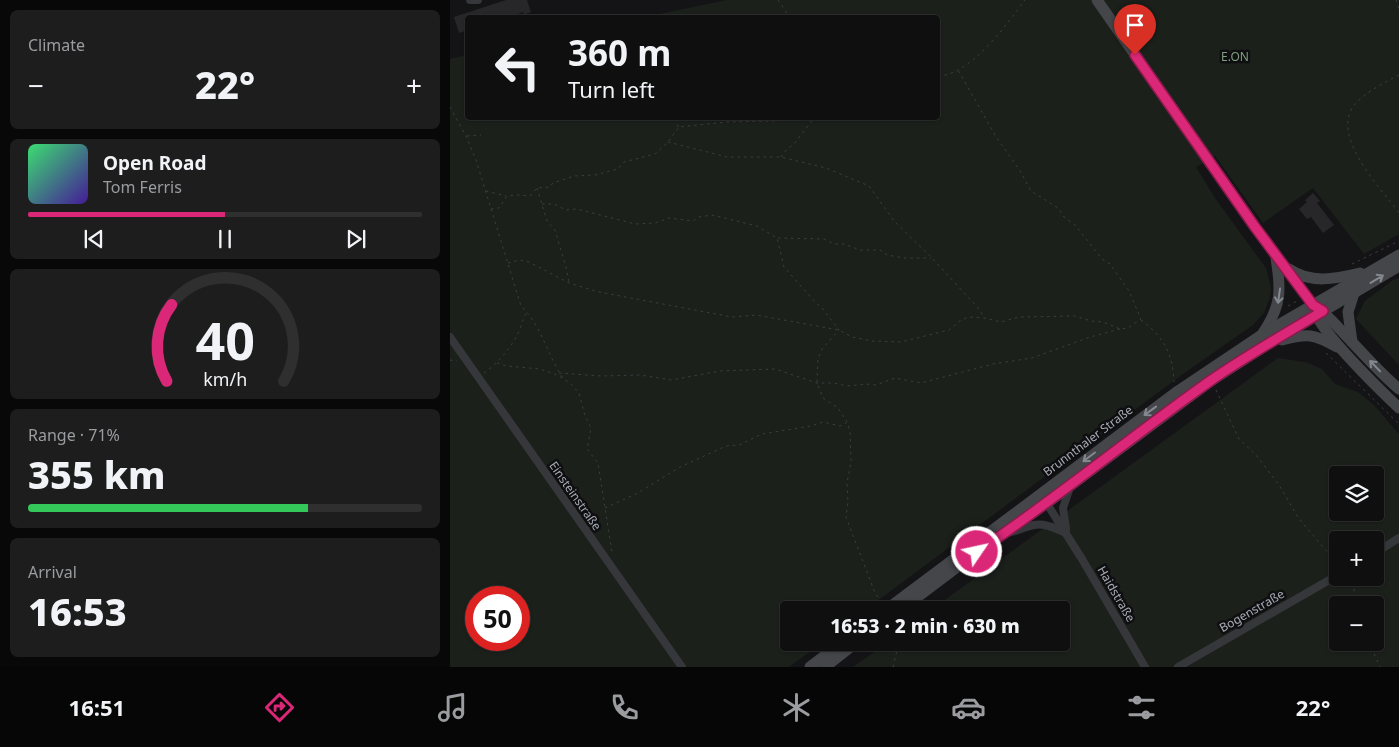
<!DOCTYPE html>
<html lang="en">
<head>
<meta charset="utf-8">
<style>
	:root { --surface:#0f0f10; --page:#1d1d1e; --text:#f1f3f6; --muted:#9b9c9f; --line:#2f2f30; --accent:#db2777 }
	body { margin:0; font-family:"Noto Sans",sans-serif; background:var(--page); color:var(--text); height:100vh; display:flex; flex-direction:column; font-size:19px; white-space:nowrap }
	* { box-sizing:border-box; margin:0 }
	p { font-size:16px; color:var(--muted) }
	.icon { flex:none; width:28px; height:28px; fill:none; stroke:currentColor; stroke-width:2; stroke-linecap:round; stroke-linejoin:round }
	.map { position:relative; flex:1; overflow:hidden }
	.drawer { display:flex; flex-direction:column; gap:10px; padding:10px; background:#080809; width:450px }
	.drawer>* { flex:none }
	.top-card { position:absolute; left:15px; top:15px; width:475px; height:105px; border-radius:5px; box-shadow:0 1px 4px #0004,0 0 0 1px var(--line); background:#0f0f10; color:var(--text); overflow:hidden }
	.buttons { position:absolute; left:879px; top:466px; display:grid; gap:10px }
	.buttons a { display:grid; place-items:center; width:55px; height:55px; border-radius:5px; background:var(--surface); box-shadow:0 1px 4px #0004,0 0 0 1px var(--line); font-size:25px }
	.speed { position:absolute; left:15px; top:586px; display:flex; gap:10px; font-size:25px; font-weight:700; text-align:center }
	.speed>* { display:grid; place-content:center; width:65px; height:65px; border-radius:50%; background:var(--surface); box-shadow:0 1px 4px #0004,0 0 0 1px var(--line); line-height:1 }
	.speed .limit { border:8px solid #d22; background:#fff; color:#111 }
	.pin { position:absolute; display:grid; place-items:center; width:42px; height:42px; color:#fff; margin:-51px -21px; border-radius:50% 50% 50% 0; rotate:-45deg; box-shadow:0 0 5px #0007 }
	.pin .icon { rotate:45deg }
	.me { position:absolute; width:55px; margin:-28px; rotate:56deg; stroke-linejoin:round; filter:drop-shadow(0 0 4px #0008) }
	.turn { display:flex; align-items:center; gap:18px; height:105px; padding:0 20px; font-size:22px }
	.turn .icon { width:65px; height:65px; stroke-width:2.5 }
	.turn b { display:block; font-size:35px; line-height:42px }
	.big { font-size:38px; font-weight:800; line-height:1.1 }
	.drawer .widget { flex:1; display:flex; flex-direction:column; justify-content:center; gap:8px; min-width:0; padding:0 18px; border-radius:8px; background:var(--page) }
	.drawer .dial { align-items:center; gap:0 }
	.dial svg { height:130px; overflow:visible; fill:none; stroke:var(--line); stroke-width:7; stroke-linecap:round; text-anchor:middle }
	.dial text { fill:var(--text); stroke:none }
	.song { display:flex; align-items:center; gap:15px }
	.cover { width:60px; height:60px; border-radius:8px; background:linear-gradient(135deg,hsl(140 70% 55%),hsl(260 70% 35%)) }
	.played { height:5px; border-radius:2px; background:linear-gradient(90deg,var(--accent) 50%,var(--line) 50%) }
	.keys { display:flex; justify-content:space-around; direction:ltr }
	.heat { display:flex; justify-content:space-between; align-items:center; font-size:28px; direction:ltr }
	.charge { height:8px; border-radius:4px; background:linear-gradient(90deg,#34c759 71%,var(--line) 0) }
	.trip { position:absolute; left:330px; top:601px; width:290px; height:50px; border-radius:5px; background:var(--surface); box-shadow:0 1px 4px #0004,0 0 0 1px var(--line); font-weight:800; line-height:50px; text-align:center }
	.tab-bar { display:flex; height:80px; justify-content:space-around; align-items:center; background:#060606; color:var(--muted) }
	.tab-bar .icon { width:35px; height:35px }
	.tab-bar .active { color:var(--accent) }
	.tab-bar b { font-size:22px; color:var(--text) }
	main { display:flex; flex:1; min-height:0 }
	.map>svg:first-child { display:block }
</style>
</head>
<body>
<main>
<section class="drawer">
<div class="widget"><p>Climate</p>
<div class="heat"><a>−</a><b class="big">22°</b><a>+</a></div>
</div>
<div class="widget">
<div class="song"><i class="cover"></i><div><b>Open Road</b><p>Tom Ferris</p></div></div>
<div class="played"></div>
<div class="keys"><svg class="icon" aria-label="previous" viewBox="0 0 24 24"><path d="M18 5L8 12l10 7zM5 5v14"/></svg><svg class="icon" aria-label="pause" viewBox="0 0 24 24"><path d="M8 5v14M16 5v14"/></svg><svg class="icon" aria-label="next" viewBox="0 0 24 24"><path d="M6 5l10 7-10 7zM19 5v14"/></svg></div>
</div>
<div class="widget dial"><svg viewBox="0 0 100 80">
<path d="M14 69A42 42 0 1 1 86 69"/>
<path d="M14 69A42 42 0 0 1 17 22" stroke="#db2777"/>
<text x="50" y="56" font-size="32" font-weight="700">40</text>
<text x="50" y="72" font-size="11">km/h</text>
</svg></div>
<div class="widget"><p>Range · 71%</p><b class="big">355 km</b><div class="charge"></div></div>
<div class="widget"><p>Arrival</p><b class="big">16:53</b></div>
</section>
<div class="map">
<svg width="949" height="667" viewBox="0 0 949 667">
	<rect width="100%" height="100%" fill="#141416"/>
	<g fill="#1b201b" fill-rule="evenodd">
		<path d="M277,0h672v234l-35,20 -51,-66 -50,35 -48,-67 -19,11 19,31 51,70 5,20 -1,9 -6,16 -11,12 -70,49 -318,236h-76v32l33,1 -33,24h-339v-608l17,-4 1,63h470v-100l-293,-1zM26,598h43v42h-43z"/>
		<path d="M949,278v87l-43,-46 9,-18 28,-21z"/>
		<path d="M828,358l27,4 17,7 13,15 23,8 15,12 26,30v233h-546l34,-24 174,-1v-32h-130zM888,475h37v37h-37zM888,540h37v38h-37zM888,605h37v37h-37z"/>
	</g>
	<g fill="#27272a">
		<path d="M56,0h21l4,12 -7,3 -1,-3 -15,6h-40v12l-9,3 -5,-16z"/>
		<path d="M863,193l7,8 -3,2 17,22 -11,8 -12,-16 -4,2 -8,-10 8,-7 -2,-2z"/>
	</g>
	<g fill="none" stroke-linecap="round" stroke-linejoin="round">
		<g stroke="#3c3d41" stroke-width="1" stroke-dasharray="2.5 4" stroke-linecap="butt">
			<path d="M328,0l12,18"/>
			<path d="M946,0l3,9"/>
			<path d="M949,75c-15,8 -30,15 -42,27 -31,31 24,86 42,111"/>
			<path d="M488,76c33,-1 68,-51 87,-76"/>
			<path d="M0,107l16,29 10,24 45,146c21,20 26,49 42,72"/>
			<path d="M228,127l-1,-6 1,-3"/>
			<path d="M17,136l14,-1"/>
			<path d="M218,142l59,15h54l45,11 43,18 25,35 38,37 47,51 5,8"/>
			<path d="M331,157l6,-8 7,-5 20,-26"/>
			<path d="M87,188l10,33 8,9 11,37 3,15"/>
			<path d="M36,191l20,5"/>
			<path d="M92,204h12l12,6 11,-1 58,15 20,-1 14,-5 24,3 6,-4 13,-2 45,11 20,12 7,29 32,36 6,5 17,22 -17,19 -4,10 -1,24 6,15 15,10 9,14 3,10 1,30 -4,21 1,19 -2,15 29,76 6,8"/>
			<path d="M41,209l8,-1 8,-12 11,-1 12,1 7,-8 13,-1 3,-4 21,-7 21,-1 23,-6 6,-7 31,-8 13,-12 11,-15 48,-5 49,-1 11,-3"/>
			<path d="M328,238l46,1 10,5h10l16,6h20l7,5 17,3h27"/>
			<path d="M58,263l12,-3 9,2 40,21 30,9 133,25 24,-2 83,15 13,7 20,4 29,1 48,-12 12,-10 8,-3 15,1 17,4 18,-5 56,-1 16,5 12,1 17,7 8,-1 13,-9 -12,-28 -19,-27 -8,-5 -27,-34 -11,-8 -6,-9 -27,-17 -11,-20 -25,-36 -37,-65"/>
			<path d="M902,264l47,-23"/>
			<path d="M838,306l9,-5"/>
			<path d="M691,320c22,16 32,34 33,62"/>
			<path d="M876,353l73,71"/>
			<path d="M0,360l7,1"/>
			<path d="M47,363l10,3 33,3 17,6 13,8 9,10 6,23 6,12 -4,21 11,14 14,89"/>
			<path d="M34,373c14,-10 28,-26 35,-42 3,-7 4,-13 8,-19"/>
			<path d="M109,373l42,3 39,-1 31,5 49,-9 55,-2 42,14h17l13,3 19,-2 10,1 19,-7 26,5 72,-19 39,-6 58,-21 30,-8"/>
			<path d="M766,390l23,49 17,16 23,30 20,34 39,45"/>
			<path d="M155,508l31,-14 44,-27 46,-21 13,-1 23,-11 49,-8 12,-4 17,4 6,-3"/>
			<path d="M899,578l6,8 -3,13 2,6"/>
			<path d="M919,642l11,25"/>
			<path d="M443,667l6,-25"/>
		</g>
		<g stroke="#36373b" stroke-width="8">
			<path d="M20,0h8"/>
			<path d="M0,337l232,330"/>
			<path d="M594,499l38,60 63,108"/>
			<path d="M616,529l-3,-21 7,-21"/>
			<path d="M556,533c10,-1 18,-6 28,-8 12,-2 22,4 32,8"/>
			<path d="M925,553l24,-15"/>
			<path d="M728,667l160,-92"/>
		</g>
		<g stroke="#44464a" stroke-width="11">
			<path d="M647,0l158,227 58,78c16,10 26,24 39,37 15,16 30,33 47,47"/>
			<path d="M839,269c22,15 46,10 71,4"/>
			<path d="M864,309c5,22 66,81 85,99"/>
			<path d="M813,333c19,-28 18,-44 13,-75"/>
			<path d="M832,340c26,-7 32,-6 55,7"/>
			<path d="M902,342l-4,-30 6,-19"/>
			<path d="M436,610l292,-219 85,-57 136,-79"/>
			<path d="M450,610l77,-58 70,-49 165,-123 56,-36 131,-78"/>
			<path d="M360,667l33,-25"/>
			<path d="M375,667l32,-25"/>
		</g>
	</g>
	<defs><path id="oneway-shaft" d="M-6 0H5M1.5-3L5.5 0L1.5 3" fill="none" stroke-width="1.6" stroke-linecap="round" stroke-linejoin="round" transform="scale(1.25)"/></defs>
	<g stroke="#848890">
		<use href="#oneway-shaft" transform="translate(927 279) rotate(-31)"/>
		<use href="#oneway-shaft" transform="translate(829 296) rotate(98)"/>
		<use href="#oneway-shaft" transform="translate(925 366) rotate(-134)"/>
		<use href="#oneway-shaft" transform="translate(700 411) rotate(144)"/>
		<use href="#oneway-shaft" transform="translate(639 457) rotate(143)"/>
	</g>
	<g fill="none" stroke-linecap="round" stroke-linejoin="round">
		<defs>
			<path id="route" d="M527,552c80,-54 154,-115 233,-171 36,-25 75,-47 113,-70l-10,-6 -58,-78 -120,-172"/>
		</defs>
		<use href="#route" stroke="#8e194d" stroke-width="12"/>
		<use href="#route" stroke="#db2777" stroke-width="9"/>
	</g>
	<g text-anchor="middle" stroke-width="5" stroke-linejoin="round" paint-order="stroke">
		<g font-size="12" fill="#7f9f80" stroke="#0f0f11">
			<text x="785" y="61">E.ON</text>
		</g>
		<g font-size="12" fill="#a7acb5" stroke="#0f0f11">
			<text transform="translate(638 441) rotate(-37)" y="4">Brunnthaler Straße</text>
			<text transform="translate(125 496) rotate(55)" y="4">Einsteinstraße</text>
			<text transform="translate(666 594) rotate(60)" y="4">Haidstraße</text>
			<text transform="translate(802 611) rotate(-30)" y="4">Bogenstraße</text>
		</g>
	</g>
</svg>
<div class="buttons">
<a><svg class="icon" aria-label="layers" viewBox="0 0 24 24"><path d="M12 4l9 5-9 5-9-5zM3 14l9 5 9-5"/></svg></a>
<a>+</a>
<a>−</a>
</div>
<div class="speed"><div class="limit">50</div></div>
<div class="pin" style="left:685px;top:55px;background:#d93025"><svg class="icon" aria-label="arrive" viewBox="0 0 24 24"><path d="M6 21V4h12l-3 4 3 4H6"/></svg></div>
<svg class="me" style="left:527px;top:552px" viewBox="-20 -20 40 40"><circle r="17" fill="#db2777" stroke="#fff" stroke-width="3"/><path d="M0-11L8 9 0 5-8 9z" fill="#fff"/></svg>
<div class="trip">16:53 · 2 min · 630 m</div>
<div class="top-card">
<div class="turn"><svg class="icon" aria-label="left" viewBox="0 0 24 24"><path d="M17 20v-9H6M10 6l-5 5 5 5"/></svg><div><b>360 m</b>Turn left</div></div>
</div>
</div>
</main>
<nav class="tab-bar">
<b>16:51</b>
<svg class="icon active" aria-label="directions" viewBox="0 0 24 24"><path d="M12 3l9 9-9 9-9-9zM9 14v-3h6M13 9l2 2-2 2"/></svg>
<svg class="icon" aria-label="music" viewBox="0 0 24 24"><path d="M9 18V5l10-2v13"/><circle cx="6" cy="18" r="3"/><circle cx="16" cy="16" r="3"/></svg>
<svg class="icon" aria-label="phone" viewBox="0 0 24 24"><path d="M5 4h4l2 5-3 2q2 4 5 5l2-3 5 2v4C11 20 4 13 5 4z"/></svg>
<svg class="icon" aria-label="climate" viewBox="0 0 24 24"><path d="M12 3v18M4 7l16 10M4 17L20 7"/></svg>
<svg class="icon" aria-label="car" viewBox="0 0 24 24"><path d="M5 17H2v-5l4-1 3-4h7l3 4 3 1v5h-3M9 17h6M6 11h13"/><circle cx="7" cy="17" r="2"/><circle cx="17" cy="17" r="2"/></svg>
<svg class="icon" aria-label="filters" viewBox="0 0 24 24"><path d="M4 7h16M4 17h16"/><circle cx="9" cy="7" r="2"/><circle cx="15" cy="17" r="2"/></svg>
<b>22°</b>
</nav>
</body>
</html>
